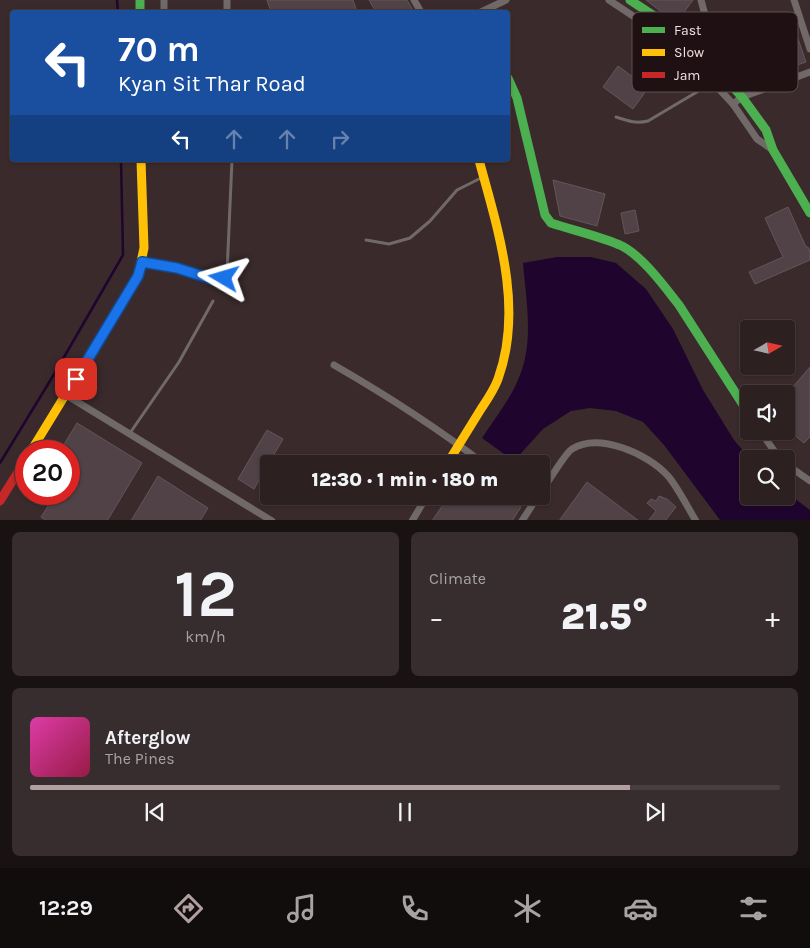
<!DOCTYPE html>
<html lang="en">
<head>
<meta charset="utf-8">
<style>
	:root { --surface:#2c2021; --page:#382d2e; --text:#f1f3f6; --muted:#a6a3a5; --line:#483e3f; --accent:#b29fa1 }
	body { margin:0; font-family:Karla,sans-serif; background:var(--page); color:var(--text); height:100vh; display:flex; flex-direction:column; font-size:19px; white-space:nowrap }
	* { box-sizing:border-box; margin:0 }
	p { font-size:16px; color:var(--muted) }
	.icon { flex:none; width:28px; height:28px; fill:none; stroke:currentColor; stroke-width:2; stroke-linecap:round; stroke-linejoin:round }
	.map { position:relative; height:520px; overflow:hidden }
	.drawer { display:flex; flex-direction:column; gap:12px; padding:12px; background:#181212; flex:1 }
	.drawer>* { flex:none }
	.banner { position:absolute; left:10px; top:10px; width:500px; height:152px; border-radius:5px; box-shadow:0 1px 4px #0004,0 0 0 1px var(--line); background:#1a4fa0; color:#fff; overflow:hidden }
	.needle { width:32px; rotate:81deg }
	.tools { position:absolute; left:740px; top:320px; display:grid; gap:10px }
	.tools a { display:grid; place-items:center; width:55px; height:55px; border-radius:5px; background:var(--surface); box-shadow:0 1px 4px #0004,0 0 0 1px var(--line); font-size:25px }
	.speed { position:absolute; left:15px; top:440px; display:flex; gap:10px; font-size:25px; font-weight:700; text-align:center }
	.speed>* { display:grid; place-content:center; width:65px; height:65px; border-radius:50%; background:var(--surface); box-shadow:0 1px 4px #0004,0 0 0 1px var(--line); line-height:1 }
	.speed .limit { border:8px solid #d22; background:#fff; color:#111 }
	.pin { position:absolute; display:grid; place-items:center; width:42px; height:42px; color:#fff; margin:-21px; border-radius:10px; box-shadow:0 2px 8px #0006 }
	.me { position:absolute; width:55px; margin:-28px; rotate:277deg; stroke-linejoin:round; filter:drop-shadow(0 0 4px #0008) }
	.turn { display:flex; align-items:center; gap:18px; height:105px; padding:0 25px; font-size:22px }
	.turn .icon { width:65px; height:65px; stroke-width:2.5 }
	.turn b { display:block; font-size:35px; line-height:42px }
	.lanes { display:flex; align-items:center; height:48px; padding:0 25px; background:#0003; justify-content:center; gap:25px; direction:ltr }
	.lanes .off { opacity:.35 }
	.big { font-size:38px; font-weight:800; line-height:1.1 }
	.drawer .tile { flex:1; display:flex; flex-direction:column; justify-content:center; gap:8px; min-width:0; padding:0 18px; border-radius:8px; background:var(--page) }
	.drawer .dial { align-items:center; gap:0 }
	.dial b { font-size:65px; line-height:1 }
	.song { display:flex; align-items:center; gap:15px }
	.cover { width:60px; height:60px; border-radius:8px; background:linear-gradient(135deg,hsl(320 70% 55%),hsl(340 70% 35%)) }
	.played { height:5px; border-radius:2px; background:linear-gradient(90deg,var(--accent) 80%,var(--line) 80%) }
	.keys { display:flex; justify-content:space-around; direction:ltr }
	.heat { display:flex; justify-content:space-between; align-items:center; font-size:28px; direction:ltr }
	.drawer .tiles { flex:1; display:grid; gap:12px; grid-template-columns:1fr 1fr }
	.tile:last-child { grid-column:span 2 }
	.trip { position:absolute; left:260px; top:455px; width:290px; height:50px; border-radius:5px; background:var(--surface); box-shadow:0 1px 4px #0004,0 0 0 1px var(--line); font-weight:800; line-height:50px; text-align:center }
	.dock { display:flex; height:80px; justify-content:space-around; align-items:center; background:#120d0d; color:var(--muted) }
	.dock .icon { width:35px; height:35px }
	.dock .active { color:var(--accent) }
	.dock b { font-size:22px; color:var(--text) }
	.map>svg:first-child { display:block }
</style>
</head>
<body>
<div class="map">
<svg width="810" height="521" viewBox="0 0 810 521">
	<rect width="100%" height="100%" fill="#3a2a2c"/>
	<path fill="#1f052d" d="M557,257h34l25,6 30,26 27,40 30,61 31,50 16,19h-1v37h37v-4l24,18v10h-90l-56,-75 -21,-23 -27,-11 -26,-3 -19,3 -28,18 -29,32 -32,-23c13,-20 30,-41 38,-63 14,-35 6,-76 3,-112z"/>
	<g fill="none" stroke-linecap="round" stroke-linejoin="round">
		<g stroke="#1f052d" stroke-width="2.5">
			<path d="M117,0l1,12"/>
			<path d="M0,463l56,-92 67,-116 -2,-95"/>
		</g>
	</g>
	<g fill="#504247" stroke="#63555a">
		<path d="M267,0h86l4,12h-86z"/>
		<path d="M369,0h38l7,12h-38z"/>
		<path d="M646,0h47l-17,23z"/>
		<path d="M795,30l11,32 -32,11 -11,-32z"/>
		<path d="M618,66l30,22 -15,21 -30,-22z"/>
		<path d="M553,180l52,14 -8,32 -37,-10z"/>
		<path d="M788,207l18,40h2l2,5v8l-55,24 -6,-12 34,-15 -18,-39z"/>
		<path d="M635,210l4,21 -14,3 -4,-21z"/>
		<path d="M810,367v70l-6,6 -18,-15v-33z"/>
		<path d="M77,423l65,40 -35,58h-60l-6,-4 15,-23h13v-43h-9z"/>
		<path d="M267,430l16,9 -29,50 -16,-10z"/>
		<path d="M158,476l50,32 -8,13h-69z"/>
		<path d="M587,482l52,39h-80z"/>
		<path d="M449,496h57l15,11 -9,14h-80z"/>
		<path d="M659,496l8,3 9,8 -11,14h-17l8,-10 -9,-8 4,-4 5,2z"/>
	</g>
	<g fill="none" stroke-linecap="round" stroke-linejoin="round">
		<g stroke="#706968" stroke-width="3">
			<path d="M616,117c12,4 20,7 32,4l64,-38"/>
			<path d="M366,240l23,4 21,-6 20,-17 27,-31 26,-13"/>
			<path d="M144,263l33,5 41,13 6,-3 3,-5 5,-113"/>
			<path d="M130,433l49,-71 34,-61"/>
		</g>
		<g stroke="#706968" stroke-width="7">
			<path d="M164,0v12"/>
			<path d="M227,0v12"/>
			<path d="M414,0l7,12"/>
			<path d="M609,0l72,48 52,56 24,35 16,11"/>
			<path d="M701,0l20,74"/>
			<path d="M794,0l16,49"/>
			<path d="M481,12l25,-12"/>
			<path d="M733,104l9,-7 68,-25"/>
			<path d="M334,365c52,30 102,62 150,99"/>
			<path d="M66,395l206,126"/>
			<path d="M760,431l20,28"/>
			<path d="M786,464l24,17"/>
			<path d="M541,492c7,-9 24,-39 31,-43 27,-17 76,5 95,26 9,9 21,33 29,46"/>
			<path d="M526,496l8,6"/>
			<path d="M412,521l15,-25"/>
			<path d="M522,521l16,-25"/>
		</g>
		<g stroke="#4caf50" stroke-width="9">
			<path d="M140,0v12"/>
			<path d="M630,0l59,39 53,58 24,33 7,20 37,63"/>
			<path d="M508,78l9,20 28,117 6,8c21,7 52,14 71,23 21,11 42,40 57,59l70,109"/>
		</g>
		<g stroke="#ffc107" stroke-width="9">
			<path d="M31,451l107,-175 6,-28 -3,-88"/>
			<path d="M447,464c11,-18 23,-37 34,-55 6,-9 13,-19 17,-30 26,-71 0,-149 -19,-219"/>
		</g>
		<path stroke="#c62828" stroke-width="9" d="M0,501l26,-42"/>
	</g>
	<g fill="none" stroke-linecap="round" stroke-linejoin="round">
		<defs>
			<path id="route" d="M76,379l62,-103 4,-14 35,6 41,13 6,-3"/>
		</defs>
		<use href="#route" stroke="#114b97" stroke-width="12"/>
		<use href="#route" stroke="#1a73e8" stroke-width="9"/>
	</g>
	<rect x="632" y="12" width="166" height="80" rx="8" fill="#1f1113" stroke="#5f4e50" stroke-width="1"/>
	<rect x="642" y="27" width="23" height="6" fill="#4caf50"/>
	<rect x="642" y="49" width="23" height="7" fill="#ffc107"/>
	<rect x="642" y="72" width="23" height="6" fill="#c62828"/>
	<g font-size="14" fill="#f3dee0">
		<text x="674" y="35">Fast</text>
		<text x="674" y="57">Slow</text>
		<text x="674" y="80">Jam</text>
	</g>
</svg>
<div class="tools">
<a><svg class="needle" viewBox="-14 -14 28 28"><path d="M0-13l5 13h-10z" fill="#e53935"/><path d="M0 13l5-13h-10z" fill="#a6a3a5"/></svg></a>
<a><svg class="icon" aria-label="sound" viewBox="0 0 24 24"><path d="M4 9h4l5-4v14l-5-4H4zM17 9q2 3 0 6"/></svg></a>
<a><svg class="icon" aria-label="search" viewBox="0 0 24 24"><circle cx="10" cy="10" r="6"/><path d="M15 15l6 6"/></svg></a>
</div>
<div class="speed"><div class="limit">20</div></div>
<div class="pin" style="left:76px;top:379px;background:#d93025"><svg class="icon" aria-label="arrive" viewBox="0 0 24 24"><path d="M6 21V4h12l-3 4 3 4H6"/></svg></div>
<svg class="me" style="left:224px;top:278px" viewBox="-20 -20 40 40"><path d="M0-17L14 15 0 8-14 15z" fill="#1a73e8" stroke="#fff" stroke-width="4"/></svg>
<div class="trip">12:30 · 1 min · 180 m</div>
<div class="banner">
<div class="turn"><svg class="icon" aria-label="left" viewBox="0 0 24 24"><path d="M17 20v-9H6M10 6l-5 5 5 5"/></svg><div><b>70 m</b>Kyan Sit Thar Road</div></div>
<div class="lanes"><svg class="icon" aria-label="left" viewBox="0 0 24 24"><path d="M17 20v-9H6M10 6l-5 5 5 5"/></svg><svg class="icon off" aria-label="ahead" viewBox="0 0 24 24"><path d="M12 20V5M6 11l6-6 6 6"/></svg><svg class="icon off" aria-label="ahead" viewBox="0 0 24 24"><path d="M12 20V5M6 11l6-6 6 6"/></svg><svg class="icon off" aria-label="right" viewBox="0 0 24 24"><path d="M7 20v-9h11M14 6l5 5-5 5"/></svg></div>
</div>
</div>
<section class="drawer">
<div class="tiles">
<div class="tile dial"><b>12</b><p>km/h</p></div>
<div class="tile"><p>Climate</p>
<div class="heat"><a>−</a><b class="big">21.5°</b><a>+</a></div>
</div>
<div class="tile">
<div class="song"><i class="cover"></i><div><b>Afterglow</b><p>The Pines</p></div></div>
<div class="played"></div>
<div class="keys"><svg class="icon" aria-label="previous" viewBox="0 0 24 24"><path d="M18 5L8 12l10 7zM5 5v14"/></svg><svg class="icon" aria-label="pause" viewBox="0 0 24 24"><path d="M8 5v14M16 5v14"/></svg><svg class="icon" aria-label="next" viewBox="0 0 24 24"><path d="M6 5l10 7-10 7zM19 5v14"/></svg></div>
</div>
</div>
</section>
<nav class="dock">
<b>12:29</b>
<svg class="icon active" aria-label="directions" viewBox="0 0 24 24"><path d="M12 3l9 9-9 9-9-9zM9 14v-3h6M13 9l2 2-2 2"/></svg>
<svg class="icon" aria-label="music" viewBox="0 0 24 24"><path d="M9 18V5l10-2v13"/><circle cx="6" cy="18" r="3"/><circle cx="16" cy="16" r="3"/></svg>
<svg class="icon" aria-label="phone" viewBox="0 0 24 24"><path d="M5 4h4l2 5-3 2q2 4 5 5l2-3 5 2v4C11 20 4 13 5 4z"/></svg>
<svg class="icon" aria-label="climate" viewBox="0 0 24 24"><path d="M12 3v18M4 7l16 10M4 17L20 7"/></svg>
<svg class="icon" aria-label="car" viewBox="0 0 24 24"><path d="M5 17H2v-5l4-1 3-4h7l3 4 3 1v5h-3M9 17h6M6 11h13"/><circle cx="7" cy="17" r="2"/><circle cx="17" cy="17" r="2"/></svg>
<svg class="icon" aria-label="filters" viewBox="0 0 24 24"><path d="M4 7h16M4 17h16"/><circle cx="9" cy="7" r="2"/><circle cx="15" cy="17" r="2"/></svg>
</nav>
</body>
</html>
